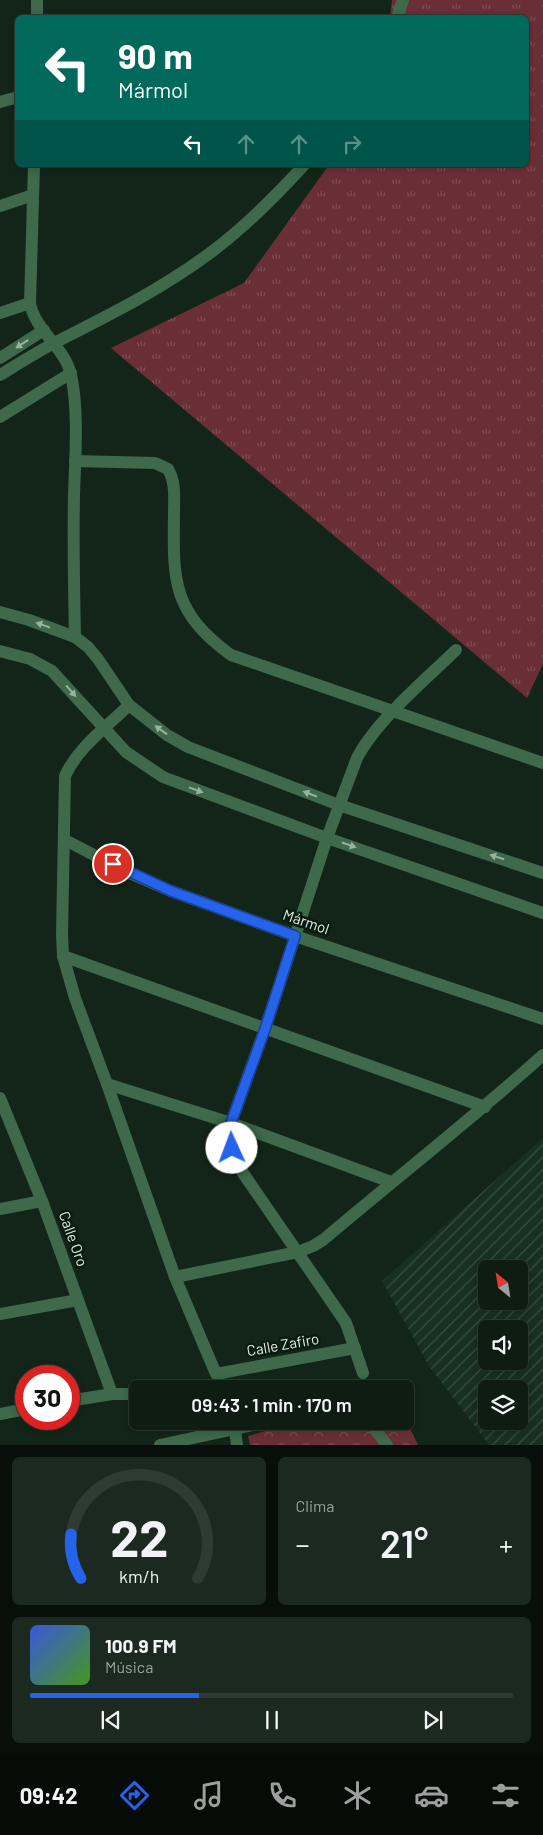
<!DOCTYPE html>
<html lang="es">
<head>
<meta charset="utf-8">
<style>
	:root { --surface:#0e1c12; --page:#1c2920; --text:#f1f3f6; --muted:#9ba19f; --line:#2e3a32; --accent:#2563eb }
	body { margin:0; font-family:Barlow,sans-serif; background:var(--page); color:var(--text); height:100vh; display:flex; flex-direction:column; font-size:19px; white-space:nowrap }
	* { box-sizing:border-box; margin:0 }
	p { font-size:16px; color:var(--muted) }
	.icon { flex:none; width:28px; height:28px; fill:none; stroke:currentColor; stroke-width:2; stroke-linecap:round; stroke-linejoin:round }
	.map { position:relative; height:1445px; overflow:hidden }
	.details { display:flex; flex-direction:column; gap:12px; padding:12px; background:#080f0a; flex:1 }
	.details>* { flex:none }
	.guide { position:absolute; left:15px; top:15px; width:514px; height:152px; border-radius:8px; box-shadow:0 2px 8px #0003,0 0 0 1px var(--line); background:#00695c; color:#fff; overflow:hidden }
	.needle { width:32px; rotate:330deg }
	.tools { position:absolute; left:478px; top:1260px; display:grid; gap:10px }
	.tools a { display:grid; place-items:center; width:50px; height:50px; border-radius:8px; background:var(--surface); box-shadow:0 2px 8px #0003,0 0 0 1px var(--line); font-size:25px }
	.speed { position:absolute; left:15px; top:1365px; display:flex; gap:10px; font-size:25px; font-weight:700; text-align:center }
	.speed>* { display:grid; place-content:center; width:65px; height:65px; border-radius:50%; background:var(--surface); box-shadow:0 2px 8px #0003,0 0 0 1px var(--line); line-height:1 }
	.speed .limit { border:8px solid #d22; background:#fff; color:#111 }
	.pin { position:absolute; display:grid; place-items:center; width:42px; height:42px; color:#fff; margin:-21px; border:2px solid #fff; border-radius:50%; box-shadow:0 1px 5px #0007 }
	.me { position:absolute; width:55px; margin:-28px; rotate:358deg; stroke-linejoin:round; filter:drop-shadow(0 0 4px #0008) }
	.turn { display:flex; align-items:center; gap:18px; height:105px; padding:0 20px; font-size:22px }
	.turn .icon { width:65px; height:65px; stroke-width:2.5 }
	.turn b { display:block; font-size:35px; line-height:42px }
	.lanes { display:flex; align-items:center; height:48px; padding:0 20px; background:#0003; justify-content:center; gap:25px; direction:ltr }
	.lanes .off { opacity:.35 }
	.big { font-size:38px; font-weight:600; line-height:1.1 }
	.details .tile { flex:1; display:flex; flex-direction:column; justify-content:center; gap:8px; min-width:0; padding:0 18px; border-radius:8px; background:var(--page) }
	.details .dial { align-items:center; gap:0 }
	.dial svg { height:130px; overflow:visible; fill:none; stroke:var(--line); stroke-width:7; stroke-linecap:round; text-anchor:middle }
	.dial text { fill:var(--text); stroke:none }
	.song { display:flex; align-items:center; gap:15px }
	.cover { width:60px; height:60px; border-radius:8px; background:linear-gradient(135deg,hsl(230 70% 55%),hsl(100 70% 35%)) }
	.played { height:5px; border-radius:2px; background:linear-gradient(90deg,var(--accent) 35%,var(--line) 35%) }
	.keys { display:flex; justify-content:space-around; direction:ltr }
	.heat { display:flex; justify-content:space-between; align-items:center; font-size:28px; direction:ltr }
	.details .tiles { flex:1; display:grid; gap:12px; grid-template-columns:1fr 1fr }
	.tile:last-child { grid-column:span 2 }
	.trip { position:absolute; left:129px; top:1380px; width:285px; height:50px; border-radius:8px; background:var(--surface); box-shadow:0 2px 8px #0003,0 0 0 1px var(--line); font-weight:600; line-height:50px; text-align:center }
	.menu { display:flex; height:80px; justify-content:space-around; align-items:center; background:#060b07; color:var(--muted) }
	.menu .icon { width:35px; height:35px }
	.menu .active { color:var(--accent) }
	.menu b { font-size:22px; color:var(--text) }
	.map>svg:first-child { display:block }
</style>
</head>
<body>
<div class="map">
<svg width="543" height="1445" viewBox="0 0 543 1445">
	<defs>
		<pattern id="industrial-furrows" width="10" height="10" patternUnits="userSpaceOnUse" patternTransform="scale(1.25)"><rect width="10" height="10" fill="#18301f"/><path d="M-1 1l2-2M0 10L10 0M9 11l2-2" fill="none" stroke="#394e3f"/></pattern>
		<pattern id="grass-tufts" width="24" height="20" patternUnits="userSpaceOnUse" patternTransform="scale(1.25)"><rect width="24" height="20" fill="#6a2e36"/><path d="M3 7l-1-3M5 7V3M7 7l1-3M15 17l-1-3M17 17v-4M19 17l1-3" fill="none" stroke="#7f4d53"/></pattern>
		<pattern id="park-crowns" width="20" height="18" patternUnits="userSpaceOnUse" patternTransform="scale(1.25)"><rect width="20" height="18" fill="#6a2e36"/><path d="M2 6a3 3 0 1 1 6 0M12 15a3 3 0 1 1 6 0" fill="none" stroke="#7f4d53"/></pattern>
	</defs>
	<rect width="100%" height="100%" fill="#132518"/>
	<path fill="url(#industrial-furrows)" fill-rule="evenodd" d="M543,1138v307h-54l-60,-79 -47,-85zM486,1269h33v32h-33zM486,1329h33v32h-33zM486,1389h33v32h-33z"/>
	<path fill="url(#grass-tufts)" d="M392,0h151v664l-16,34 -416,-350 133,-65 85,-118h197v-147l-136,-1z"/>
	<path fill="url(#park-crowns)" d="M405,1418l13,27h-168l-2,-9 53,-15h104z"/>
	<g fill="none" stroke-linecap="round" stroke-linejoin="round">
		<g stroke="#3e694a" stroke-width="12">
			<path d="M37,18v-18"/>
			<path d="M397,18l6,-18"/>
			<path d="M0,102l18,-5"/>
			<path d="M34,165l-4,138c5,28 35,44 41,72 8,35 4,85 3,121 -1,47 0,94 1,141"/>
			<path d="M0,206l33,-11"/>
			<path d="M0,313l30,-10"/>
			<path d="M0,358l44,-28"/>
			<path d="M0,375c18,-11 37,-23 56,-33 53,-27 106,-53 154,-89 35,-26 65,-56 94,-88"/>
			<path d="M0,417l71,-44"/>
			<path d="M75,461l80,2 13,6c8,14 6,29 6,44 -1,68 -2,99 57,142l312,108"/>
			<path d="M0,612l29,8 46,17 13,10 10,12 31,46 38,30 21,12 151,58 204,68"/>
			<path d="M0,651l30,8 22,12 74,81 37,25 164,61 216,75"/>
			<path d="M129,705c-22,22 -51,42 -64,71l-3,159 1,21 12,42 32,86 68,193 41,97 139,-26"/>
			<path d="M65,840l62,32 44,19 124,45 248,83"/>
			<path d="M63,956l422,151"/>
			<path d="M107,1084l124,39 160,59"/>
			<path d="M0,1098l42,103 70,193"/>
			<path d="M0,1209l42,-8"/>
			<path d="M175,1277l123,-25 15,-6 10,-6c73,-62 149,-121 220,-185"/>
			<path d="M0,1314l78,-14"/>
			<path d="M363,1373l-17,-50 -103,-150 -11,-25 -1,-25 34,-94 62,-191 30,-80c20,-38 68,-78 99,-108"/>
			<path d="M69,1401l43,-7h26"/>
			<path d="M0,1414l26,-5"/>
			<path d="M231,1421l4,9 2,15"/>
			<path d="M369,1421l18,24"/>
			<path d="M160,1445l111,-24"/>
		</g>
	</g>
	<defs><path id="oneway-solid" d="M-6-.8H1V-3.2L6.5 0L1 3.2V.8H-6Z" transform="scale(1.25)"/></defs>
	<g fill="#99b29f">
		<use href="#oneway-solid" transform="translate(22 344) rotate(147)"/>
		<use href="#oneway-solid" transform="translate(43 625) rotate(-160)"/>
		<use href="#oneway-solid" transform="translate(71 691) rotate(49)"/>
		<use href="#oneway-solid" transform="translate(161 730) rotate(-144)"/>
		<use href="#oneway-solid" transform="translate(196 790) rotate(20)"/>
		<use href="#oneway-solid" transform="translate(310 794) rotate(-159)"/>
		<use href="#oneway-solid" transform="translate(349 845) rotate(19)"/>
		<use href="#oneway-solid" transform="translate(497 857) rotate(-162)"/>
	</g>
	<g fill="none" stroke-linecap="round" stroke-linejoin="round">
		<defs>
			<path id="route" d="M113,864l58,27 124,45 -30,93 -34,94 1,25"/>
		</defs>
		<use href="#route" stroke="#184099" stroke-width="12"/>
		<use href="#route" stroke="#2563eb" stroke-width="9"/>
	</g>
	<g text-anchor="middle" stroke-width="5" stroke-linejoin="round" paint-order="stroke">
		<g font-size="15" fill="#e3eee5" stroke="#0a1b0f">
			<text transform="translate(306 922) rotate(19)" y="5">Mármol</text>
			<text transform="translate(73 1239) rotate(70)" y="5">Calle Oro</text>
			<text transform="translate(283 1345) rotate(-10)" y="5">Calle Zafiro</text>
		</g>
	</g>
</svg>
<div class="tools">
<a><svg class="needle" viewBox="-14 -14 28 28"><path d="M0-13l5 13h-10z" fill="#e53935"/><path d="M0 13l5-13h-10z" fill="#9ba19f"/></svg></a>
<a><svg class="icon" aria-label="sound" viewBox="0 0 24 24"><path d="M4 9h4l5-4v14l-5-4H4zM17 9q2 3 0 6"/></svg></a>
<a><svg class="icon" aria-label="layers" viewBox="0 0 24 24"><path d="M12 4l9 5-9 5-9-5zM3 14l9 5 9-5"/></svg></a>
</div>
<div class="speed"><div class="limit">30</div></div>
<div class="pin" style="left:113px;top:864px;background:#d93025"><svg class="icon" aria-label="arrive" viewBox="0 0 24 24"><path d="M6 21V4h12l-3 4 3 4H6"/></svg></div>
<svg class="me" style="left:232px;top:1148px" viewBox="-20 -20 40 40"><circle r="19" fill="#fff"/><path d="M0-13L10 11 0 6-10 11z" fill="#2563eb"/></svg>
<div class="trip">09:43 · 1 min · 170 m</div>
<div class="guide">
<div class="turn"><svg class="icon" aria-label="left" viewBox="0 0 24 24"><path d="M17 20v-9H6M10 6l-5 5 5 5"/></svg><div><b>90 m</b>Mármol</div></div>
<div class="lanes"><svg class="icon" aria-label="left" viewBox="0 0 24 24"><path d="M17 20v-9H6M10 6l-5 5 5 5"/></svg><svg class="icon off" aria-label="ahead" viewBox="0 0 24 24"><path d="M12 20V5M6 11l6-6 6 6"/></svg><svg class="icon off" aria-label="ahead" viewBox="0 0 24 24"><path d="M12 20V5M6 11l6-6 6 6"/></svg><svg class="icon off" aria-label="right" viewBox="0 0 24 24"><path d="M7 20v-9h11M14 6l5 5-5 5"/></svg></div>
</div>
</div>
<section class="details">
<div class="tiles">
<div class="tile dial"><svg viewBox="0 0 100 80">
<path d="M14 69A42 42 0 1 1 86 69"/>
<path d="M14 69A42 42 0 0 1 8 42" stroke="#2563eb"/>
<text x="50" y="56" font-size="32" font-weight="700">22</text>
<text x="50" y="72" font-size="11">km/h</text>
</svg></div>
<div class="tile"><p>Clima</p>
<div class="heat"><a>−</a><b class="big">21°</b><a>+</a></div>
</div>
<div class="tile">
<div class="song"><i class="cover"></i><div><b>100.9 FM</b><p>Música</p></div></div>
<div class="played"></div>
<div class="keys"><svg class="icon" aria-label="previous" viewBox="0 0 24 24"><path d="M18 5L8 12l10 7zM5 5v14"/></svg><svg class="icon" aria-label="pause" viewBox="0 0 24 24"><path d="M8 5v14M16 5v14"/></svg><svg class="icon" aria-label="next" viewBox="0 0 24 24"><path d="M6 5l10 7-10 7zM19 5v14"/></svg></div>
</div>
</div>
</section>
<nav class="menu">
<b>09:42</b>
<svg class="icon active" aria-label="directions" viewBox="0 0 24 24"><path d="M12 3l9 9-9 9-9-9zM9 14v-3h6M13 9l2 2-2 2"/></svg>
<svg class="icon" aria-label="music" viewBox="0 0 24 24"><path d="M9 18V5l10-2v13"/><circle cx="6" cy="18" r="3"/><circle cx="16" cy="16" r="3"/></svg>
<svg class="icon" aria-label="phone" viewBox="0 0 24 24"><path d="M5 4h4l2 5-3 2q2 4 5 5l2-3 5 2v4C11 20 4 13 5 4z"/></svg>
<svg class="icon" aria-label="climate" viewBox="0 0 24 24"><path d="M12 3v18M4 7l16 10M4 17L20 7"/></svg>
<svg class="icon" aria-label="car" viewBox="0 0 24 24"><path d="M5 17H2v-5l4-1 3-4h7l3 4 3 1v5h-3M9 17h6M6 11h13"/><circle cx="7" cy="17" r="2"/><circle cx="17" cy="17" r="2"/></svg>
<svg class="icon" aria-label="filters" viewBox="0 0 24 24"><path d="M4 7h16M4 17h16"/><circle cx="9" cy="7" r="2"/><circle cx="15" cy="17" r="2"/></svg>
</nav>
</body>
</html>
